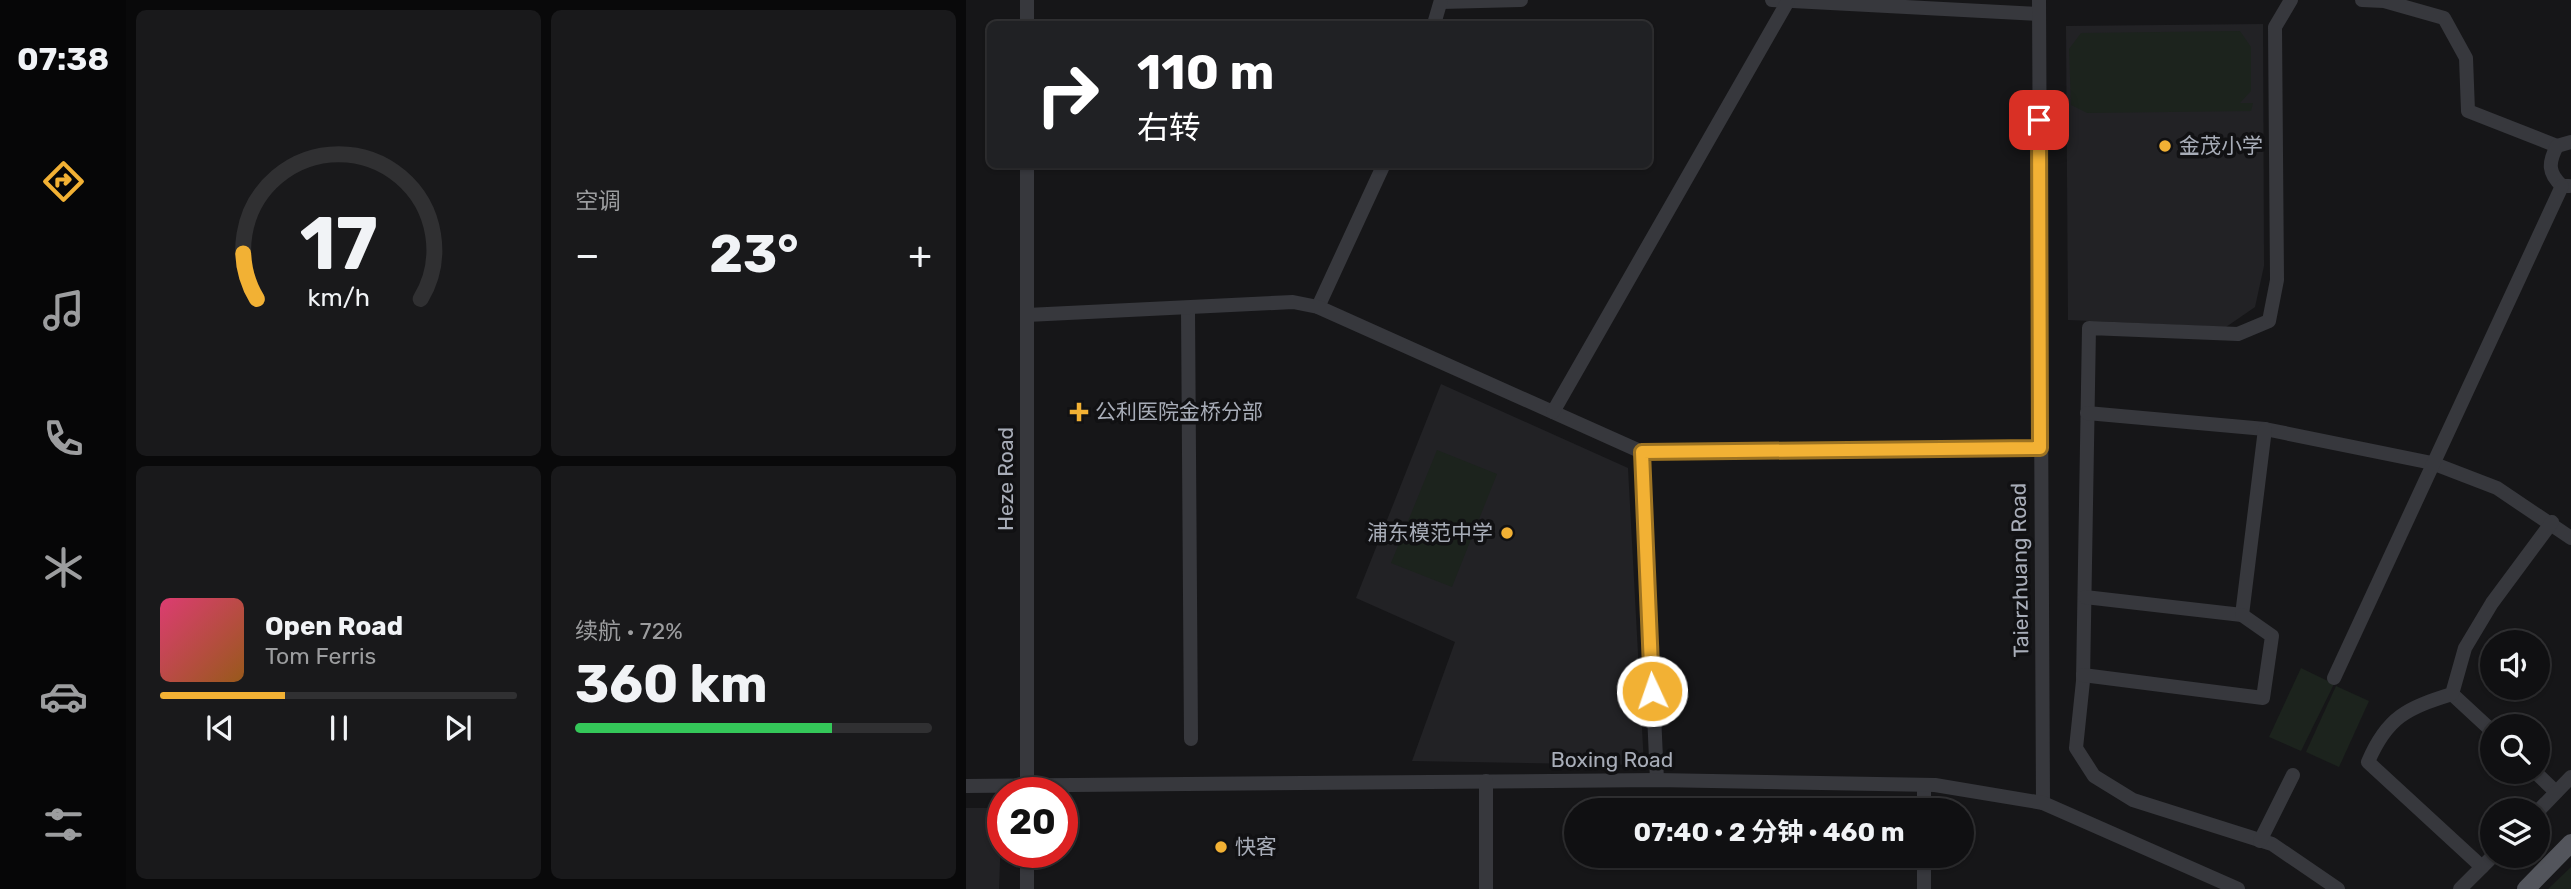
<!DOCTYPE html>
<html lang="zh">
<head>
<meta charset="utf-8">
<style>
	:root { --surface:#101012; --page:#19191b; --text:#f1f3f6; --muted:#9c9d9f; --line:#303032; --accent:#f2b134 }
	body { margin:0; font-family:Rubik,"Noto Sans SC",sans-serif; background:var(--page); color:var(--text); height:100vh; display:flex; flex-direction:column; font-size:26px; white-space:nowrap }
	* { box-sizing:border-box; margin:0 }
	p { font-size:23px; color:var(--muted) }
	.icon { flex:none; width:38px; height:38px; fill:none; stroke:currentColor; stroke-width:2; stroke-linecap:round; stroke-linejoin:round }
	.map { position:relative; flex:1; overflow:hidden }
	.side { display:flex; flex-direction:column; gap:10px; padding:10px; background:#09090a; width:840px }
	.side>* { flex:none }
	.hud { position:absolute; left:21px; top:21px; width:665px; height:147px; border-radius:10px; box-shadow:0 2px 5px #0004,0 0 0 2px var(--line); background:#202124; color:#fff; overflow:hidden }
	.buttons { position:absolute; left:1514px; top:630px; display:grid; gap:14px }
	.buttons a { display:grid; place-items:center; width:70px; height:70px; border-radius:50%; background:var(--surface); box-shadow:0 2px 5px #0004,0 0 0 2px var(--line); font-size:35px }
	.speed { position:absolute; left:21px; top:777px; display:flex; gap:14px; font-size:35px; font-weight:700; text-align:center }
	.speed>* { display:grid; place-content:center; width:91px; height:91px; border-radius:50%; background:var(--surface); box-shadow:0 2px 5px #0004,0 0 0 2px var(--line); line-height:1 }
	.speed .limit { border:10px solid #d22; background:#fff; color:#111 }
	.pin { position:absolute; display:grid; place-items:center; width:60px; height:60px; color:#fff; margin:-30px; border-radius:14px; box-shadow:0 4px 10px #0006 }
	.me { position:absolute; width:77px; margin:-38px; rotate:357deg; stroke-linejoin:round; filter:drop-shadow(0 0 5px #0008) }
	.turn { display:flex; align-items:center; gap:24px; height:147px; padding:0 35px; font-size:32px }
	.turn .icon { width:91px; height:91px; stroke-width:2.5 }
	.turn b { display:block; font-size:49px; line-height:60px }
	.big { font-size:52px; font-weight:700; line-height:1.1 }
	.side .widget { flex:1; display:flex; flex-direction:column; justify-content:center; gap:10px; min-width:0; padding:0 24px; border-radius:10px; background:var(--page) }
	.side .dial { align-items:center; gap:0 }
	.dial svg { height:182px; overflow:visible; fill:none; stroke:var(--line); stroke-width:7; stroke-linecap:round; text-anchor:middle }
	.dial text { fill:var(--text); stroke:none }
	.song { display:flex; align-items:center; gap:21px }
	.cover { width:84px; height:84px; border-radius:10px; background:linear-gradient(135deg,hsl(340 70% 55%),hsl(30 70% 35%)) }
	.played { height:7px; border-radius:4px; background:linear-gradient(90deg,var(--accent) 35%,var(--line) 35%) }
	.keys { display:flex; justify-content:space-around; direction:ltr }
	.heat { display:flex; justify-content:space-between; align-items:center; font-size:38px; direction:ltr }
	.charge { height:10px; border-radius:5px; background:linear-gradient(90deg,#34c759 72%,var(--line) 0) }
	.side .tiles { flex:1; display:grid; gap:10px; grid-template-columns:repeat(2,1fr) }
	.trip { position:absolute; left:598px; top:798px; width:410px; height:70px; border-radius:35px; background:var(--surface); box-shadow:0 2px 5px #0004,0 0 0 2px var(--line); font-weight:700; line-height:70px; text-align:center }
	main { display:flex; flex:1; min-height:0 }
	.tab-bar { display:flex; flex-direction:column; width:126px; justify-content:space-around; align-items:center; background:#060607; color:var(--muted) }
	.tab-bar .icon { width:49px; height:49px }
	.tab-bar .current { color:var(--accent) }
	.tab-bar b { font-size:32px; color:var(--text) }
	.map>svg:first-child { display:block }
</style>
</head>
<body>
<main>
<nav class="tab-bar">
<b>07:38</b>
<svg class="icon current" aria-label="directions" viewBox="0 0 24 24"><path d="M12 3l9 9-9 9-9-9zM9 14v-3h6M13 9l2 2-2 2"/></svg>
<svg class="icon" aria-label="music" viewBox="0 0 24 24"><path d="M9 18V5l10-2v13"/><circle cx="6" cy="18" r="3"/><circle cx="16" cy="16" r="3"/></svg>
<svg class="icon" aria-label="phone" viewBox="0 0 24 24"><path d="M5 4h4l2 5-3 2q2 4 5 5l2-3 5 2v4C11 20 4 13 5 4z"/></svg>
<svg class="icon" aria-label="climate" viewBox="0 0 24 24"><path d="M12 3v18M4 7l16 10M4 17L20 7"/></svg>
<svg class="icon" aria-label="car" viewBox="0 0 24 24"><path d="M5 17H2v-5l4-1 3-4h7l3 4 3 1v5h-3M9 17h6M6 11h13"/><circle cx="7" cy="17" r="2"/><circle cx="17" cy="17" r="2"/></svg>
<svg class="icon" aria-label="filters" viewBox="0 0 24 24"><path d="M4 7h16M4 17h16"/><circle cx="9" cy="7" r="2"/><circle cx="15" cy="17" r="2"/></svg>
</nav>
<section class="side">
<div class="tiles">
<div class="widget dial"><svg viewBox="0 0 100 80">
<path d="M14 69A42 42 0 1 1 86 69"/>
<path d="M14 69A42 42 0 0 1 8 49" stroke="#f2b134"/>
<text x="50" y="56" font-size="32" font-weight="700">17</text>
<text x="50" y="72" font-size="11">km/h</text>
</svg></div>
<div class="widget"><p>空调</p>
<div class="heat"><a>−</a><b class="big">23°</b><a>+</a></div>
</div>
<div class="widget">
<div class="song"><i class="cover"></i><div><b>Open Road</b><p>Tom Ferris</p></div></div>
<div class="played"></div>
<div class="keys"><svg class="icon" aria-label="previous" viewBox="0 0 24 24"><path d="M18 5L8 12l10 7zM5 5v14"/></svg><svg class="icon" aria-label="pause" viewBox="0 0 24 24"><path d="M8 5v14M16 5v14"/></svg><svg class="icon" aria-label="next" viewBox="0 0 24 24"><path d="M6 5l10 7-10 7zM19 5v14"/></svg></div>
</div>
<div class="widget"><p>续航 · 72%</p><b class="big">360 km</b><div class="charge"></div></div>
</div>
</section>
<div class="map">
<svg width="1605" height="889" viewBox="0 0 1605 889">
	<rect width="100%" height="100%" fill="#161618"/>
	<g fill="#222225">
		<path d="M1297,24l1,242 -9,41 -29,20 -158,-7 -2,-294z"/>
		<path d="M475,384l187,84 16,297 -232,-4 43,-119 -99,-44z"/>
		<path d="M0,808h36l-3,81h-33z"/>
	</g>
	<g fill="#1c231d">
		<path d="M1274,31l11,16v44l-11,12h13l-2,8 -164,2 -16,-8 -2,-56 12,-16z"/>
		<path d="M471,450l60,24 -45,113 -61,-24z"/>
		<path d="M1335,668l33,16 -33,67 -32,-14z"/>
		<path d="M1370,686l33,15 -30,66 -33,-15z"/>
		<path d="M1605,867v22h-23z"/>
	</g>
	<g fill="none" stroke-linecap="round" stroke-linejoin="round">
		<g stroke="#37383d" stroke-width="14">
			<path d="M61,0v24"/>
			<path d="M806,0l267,14"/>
			<path d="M1073,0l4,803"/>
			<path d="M1325,0l-16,27 2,253 -8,41 -31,13 -149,-6 -6,353 -7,67 18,28 39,24 139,44 66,45"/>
			<path d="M1396,0l22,1 60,17 22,40 2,53 89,35"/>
			<path d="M475,2l80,-2"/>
			<path d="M468,24l7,-24"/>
			<path d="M1603,186h-7c-14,-13 -14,-23 -5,-40l14,-4"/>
			<path d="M352,307l66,-143"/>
			<path d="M222,310l3,429"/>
			<path d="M61,315l266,-13 25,5 324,145 398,-4"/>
			<path d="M587,412l235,-411"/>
			<path d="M1121,413l178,16 167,34 65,25 74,50"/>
			<path d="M676,452l15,328"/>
			<path d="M1119,597l157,18 23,-186"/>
			<path d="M1117,675l180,23 9,-62 -30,-21"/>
			<path d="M1368,678l228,-492"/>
			<path d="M1486,694l40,37"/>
			<path d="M1569,772l21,20"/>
			<path d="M958,785v25"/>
			<path d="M0,786l691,-6 278,5 108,18 195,86"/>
			<path d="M61,793v-629"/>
			<path d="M1572,811l33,-34"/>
			<path d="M1294,841l33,-66"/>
			<path d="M61,852v37"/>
			<path d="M958,856v33"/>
			<path d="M1516,867l-114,-105c19,-45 39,-54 84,-68l13,-46 27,-45 60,-81"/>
			<path d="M520,889v-108"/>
			<path d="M1494,889l33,-33"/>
		</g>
		<path stroke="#53555c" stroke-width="18" d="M1560,889l45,-46"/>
	</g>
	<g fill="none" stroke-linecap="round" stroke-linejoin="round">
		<defs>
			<path id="route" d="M686,691l-10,-239 398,-4 -1,-328"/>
		</defs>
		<use href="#route" stroke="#9d7322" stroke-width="18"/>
		<use href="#route" stroke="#f2b134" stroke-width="12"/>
	</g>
	<g fill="#f2b134" stroke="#111113" stroke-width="2.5">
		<circle cx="1199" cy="146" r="7"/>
		<path d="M109.5 401.5h7v7h7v7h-7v7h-7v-7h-7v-7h7z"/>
		<circle cx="541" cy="533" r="7"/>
		<circle cx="255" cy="847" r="7"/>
	</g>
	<g text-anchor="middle" stroke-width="7" stroke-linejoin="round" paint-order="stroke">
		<g font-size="21" fill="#a8adb8" stroke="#111113" text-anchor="start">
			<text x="1213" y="153">金茂小学</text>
			<text x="129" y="419">公利医院金桥分部</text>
			<text x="527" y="540" text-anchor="end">浦东模范中学</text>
			<text x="269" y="854">快客</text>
		</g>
		<g font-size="21" fill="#a8adb8" stroke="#111113">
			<text transform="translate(40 479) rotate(-90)" y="7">Heze Road</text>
			<text transform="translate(1054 570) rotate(-91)" y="7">Taierzhuang Road</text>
			<text x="646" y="767">Boxing Road</text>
		</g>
	</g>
</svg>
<div class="buttons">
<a><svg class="icon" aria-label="sound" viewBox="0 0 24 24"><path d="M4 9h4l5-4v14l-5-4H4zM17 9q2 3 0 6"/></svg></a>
<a><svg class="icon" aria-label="search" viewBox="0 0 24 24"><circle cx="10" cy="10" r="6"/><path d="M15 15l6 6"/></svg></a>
<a><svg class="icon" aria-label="layers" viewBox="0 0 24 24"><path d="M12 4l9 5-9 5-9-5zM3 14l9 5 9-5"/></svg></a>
</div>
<div class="speed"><div class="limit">20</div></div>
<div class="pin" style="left:1073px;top:120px;background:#d93025"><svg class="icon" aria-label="arrive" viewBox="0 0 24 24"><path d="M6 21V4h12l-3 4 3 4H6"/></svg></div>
<svg class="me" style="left:686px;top:691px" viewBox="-20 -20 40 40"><circle r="17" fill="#f2b134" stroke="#fff" stroke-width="3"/><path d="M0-11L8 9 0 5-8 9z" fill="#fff"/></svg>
<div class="trip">07:40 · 2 分钟 · 460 m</div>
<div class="hud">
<div class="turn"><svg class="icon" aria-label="right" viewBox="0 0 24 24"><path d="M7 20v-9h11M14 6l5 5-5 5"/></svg><div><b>110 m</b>右转</div></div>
</div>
</div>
</main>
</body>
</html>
